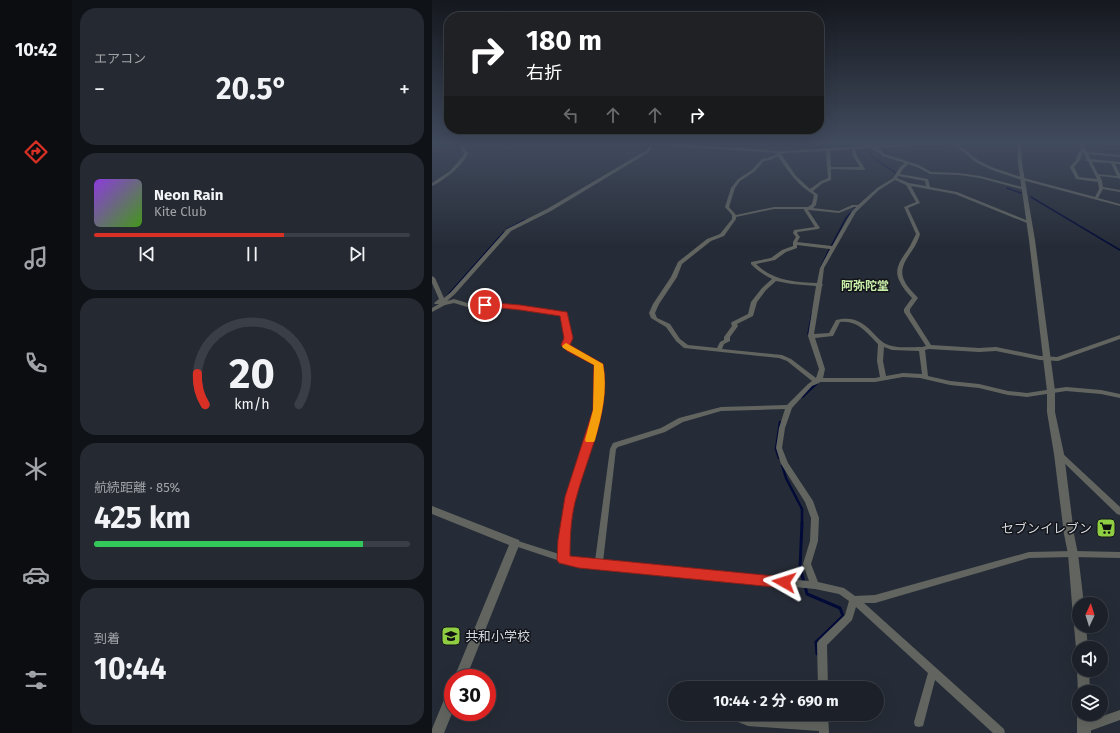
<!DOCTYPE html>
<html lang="ja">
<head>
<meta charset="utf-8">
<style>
	:root { --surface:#1c2129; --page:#252931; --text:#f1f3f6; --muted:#a0a3a8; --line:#3a3e46; --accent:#d93025 }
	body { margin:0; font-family:"Fira Sans","Noto Sans JP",sans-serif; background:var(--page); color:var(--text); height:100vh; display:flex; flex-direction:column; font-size:15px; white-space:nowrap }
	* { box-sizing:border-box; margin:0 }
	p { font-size:13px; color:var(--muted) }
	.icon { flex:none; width:22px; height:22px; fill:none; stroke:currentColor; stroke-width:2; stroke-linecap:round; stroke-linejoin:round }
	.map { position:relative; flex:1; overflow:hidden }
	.panel { display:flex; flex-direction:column; gap:8px; padding:8px; background:#0f1217; width:360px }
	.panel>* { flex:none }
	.guide { position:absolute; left:12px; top:12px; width:380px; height:122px; border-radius:16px; box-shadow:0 4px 16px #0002,0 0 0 1px var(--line); background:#202124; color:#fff; overflow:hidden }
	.needle { width:26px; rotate:4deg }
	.controls { position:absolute; left:640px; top:597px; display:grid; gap:8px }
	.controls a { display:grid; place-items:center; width:36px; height:36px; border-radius:50%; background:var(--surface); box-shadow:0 4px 16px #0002,0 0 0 1px var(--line); font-size:20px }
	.speed { position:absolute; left:12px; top:669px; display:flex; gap:8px; font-size:20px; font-weight:700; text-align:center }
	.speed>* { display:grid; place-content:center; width:52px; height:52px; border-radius:50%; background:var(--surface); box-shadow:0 4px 16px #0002,0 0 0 1px var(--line); line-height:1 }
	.speed .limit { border:6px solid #d22; background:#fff; color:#111 }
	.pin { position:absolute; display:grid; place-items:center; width:34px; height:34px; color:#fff; margin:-17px; border:2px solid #fff; border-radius:50%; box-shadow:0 1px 4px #0007 }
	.me { position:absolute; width:44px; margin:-22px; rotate:276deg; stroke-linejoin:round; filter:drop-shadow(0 0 3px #0008) }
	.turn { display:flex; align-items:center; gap:14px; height:84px; padding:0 16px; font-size:18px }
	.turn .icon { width:52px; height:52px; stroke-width:2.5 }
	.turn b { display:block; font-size:28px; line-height:34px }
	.lanes { display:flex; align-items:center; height:38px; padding:0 16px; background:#0003; justify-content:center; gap:20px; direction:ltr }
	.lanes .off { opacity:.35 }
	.big { font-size:30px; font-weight:700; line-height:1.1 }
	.panel .widget { flex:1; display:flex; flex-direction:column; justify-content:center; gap:6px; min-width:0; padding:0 14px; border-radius:16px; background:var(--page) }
	.panel .dial { align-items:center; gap:0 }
	.dial svg { height:104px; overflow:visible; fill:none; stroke:var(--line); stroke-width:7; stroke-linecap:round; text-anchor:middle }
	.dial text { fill:var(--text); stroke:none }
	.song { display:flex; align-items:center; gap:12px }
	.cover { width:48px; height:48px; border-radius:6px; background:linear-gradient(135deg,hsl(270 70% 55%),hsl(100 70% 35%)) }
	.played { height:4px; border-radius:2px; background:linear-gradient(90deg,var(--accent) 60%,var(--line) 60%) }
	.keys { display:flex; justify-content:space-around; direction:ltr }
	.heat { display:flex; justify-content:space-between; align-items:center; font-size:22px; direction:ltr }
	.charge { height:6px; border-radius:3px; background:linear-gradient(90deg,#34c759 85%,var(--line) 0) }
	.trip { position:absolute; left:236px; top:681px; width:216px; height:40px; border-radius:20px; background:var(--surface); box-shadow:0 4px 16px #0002,0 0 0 1px var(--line); font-weight:700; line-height:40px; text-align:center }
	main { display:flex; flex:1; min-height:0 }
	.dock { display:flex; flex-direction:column; width:72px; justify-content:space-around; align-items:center; background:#0b0d10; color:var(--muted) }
	.dock .icon { width:28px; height:28px }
	.dock .current { color:var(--accent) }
	.dock b { font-size:18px; color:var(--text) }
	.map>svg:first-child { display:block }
</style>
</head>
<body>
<main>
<nav class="dock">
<b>10:42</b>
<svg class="icon current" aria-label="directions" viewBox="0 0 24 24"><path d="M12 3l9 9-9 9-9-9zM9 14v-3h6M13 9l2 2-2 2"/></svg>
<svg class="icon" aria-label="music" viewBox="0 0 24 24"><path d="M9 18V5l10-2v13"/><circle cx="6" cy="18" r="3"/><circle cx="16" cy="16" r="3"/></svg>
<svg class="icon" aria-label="phone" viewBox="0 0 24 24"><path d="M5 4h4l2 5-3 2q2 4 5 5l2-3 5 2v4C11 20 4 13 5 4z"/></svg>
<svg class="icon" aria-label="climate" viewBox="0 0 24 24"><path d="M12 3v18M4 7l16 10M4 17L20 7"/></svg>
<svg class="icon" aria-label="car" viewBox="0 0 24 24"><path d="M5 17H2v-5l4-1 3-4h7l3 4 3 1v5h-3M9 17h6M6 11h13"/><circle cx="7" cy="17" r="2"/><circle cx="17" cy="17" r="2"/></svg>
<svg class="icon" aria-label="filters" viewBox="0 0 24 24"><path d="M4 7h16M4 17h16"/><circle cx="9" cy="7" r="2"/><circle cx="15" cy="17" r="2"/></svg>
</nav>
<section class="panel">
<div class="widget"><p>エアコン</p>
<div class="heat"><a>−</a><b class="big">20.5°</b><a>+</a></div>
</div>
<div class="widget">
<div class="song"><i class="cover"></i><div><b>Neon Rain</b><p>Kite Club</p></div></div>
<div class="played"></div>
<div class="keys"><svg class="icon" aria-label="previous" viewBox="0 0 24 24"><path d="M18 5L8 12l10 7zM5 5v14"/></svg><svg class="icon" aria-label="pause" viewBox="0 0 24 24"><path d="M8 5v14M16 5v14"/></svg><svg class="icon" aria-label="next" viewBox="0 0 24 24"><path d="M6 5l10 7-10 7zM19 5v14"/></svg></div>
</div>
<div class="widget dial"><svg viewBox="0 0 100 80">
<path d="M14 69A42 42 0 1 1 86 69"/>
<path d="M14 69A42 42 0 0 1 8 45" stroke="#d93025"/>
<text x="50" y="56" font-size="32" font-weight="700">20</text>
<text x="50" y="72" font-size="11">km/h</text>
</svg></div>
<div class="widget"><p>航続距離 · 85%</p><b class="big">425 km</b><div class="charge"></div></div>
<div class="widget"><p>到着</p><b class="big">10:44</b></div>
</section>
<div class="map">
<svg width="688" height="733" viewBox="0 0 688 733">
	<rect width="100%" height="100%" fill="#262c37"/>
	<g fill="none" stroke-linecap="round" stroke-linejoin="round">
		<g stroke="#020a37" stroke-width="1.5">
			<path d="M428,143l4,3"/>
			<path d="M438,150l2,7 24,16 -1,4 -22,15"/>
			<path d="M213,152l5,-9"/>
			<path d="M575,188l14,5"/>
			<path d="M599,197l89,53"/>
			<path d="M75,229l18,-9"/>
			<path d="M399,247l15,-29 10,-11"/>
			<path d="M389,267l9,-19"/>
			<path d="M15,296l57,-64"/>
			<path d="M376,334l4,-21"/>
		</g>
		<g stroke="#020a37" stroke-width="2.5">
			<path d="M370,397l15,-14"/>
			<path d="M347,458l-3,-9 4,-27"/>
			<path d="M350,465l4,13 16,31v15"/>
		</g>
		<g stroke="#020a37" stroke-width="3">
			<path d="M370,523l-2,45 4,14"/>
			<path d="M373,586l2,8 33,14 3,8 -27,26 1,12"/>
		</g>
		<g fill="#62655f" fill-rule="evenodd">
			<path d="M30,143h4l-2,5 4,5c-4,12 -25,28 -36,33v-3l18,-12 13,-15 1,-3 -4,-5z"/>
			<path d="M211,143h17l123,8 83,-5 -6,-3h5l6,3 60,-3h20l-2,1 -73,4 6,3 2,3 35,11 12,7 28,1 21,3 46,12 1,1 -2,1 -45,-12 -21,-3 -29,-1 -13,-7 -9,-3 -5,5 -3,5 28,5 2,8 27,5 74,30 -4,1 -72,-29 -44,-8 9,17 -12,5 12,26c-1,4 -3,8 -5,12 -6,10 -17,21 -11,34 3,7 9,12 14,18l-8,11v3l21,33 48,3 17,-1 44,9 17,1 63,-22v4l-62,22 -18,-1 -44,-9 -17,1 -50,-3 -4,1 3,26 22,5 29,3 29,7 19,2 39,-6 35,3 19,4v4l-19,-4 -35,-3 -39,6 -19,-2 -29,-7 -29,-3 -30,-7 -17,-1 -28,5h-55l-1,1 -7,3 -20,22 -7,20 -3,20 6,15 25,38 6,17 -1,23 -7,23 7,18 26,6 11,8 20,-1 154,-43 44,-1 47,1v6l-47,-1 -44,1 -154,45h-11l140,126 1,4h-12l-58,-53 -12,46 -4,1 -4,-1 -1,-4 14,-49 -72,-66 -4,13 -25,25 1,43h-10l-1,-45 2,-3 26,-25 4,-14 -10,-7 -24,-5 -236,-23 -16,-4 -51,-17 -1,-2 1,-2 3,-1 44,14 1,-14 6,-43 29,-87 2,-38 -1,-7c-11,-6 -25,-11 -34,-20l4,-7 -4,-22 -1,-2 -65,-7 -22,2 -20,-6 -9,2 -13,7v-4l7,-4h-4l-1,-1 5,-4 -7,-16v-7l3,2 9,20 7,-6 56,-63 40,-20 100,-59 3,-6zM221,145l126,8 -11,5 -6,1 -10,11 -14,9 -7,9 -6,19 7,8v4l-12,15 -13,5 -29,23 -7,15 -18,27 -4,9 2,5 15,9 10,14 8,7 95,10 8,3 25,20 -4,3 -21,21 -66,2 -42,11 -18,10 -48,15 -3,6 -15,112 -16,-1 -12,-3 1,-17 6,-43 27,-87 2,-38 -1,-8 -30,-16 -4,-3 4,-7 -4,-23 -4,-3 -68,-9 -22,2 -20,-6 -7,2 8,-7 56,-63 40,-20 98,-59zM438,148l10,5 2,3 23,7 -5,4 -7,11 -16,10 -19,17h-6l-13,6 -26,-3 3,-3 2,-10 -5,-4 10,-8 8,-3v-11l33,1 1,-1 -8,-13 -2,-7zM420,149l1,7 7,11h-29l-1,-16zM394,151l2,27 -7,3 -11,8 -14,-13 -15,-22 3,-1zM346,156c10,16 20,29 36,39l-2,9 -4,3h-34l-38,8 -7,-8 6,-19 5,-7 14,-9 10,-11 6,-1zM466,176l27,5 1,5 -17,-3 -12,-5zM463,180l11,5 10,17 -12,5 12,27c-2,4 -4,8 -6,12 -6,10 -17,21 -11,34 3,7 8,13 13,18l-8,11v3l22,34 -4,1c-12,0 -27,2 -38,-4 -3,-2 -6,-5 -9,-8 -12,-13 -21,-19 -39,-15l-7,13 -15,1 8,-48 1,-1 -1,-1 2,-16 32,-56 23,-22zM422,207h2l-4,4 -20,35 -35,-4 3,-5 -3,-4 1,-1 20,-3 2,-1 -12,-18h1l30,3zM342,209h30v1l11,17 -21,3 -1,3 3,4 -3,5v4l-11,4 -11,8 -20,4v2c7,7 13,11 21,15l-10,9 -11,14 -3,12 -16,8 -1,1 1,3 -8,11v3l-4,2 -3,6 -29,-3 -8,-6 -10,-15 -13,-6 -2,-5 4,-9 18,-27 5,-13 29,-23 13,-5 12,-17v-2zM365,245l33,4 -10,19 -3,15c-22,-1 -44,-2 -61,-19l19,-4 11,-8 11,-4zM344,281l16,3 24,2 -8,50 11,33 -3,9 -25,-19 -9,-4 -60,-6 2,-5 6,-3v-4l8,-11 -1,-2 16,-8 4,-14 9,-12zM408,322c18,-2 27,11 38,22l-1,17 3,16 -5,1h-52l2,-9 -10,-31 18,-2zM452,347l8,3 27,1 3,23 -19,-1 -17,3 -3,-15zM353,409l-6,19 -3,20 5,16 24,38 6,16 -1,23 -7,23 6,17 -206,-19 13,-113 2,-2 47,-15 18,-10 38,-11z"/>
			<path d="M520,143h4l23,18 15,7 30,10 71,19 4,-8 -1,-7 -22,-3 -6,-12 6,-7 2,-7 4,-4 -4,-6h4l5,9 33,3v2l-32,-3 2,5 30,3v2h-5l5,10v5l-2,-1 -18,-2 2,5 1,6 17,3v2l-17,-3 -5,9 22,6v2l-98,-26 -30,-10 -15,-7zM651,152l4,7 -3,1 4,1 9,18 -18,-2 -5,-10 6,-7zM660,162l19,1 6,13 -19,-2z"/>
			<path d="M658,143h30v2l-28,-1z"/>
			<path d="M625,452h4l59,55v8l-3,-1 -60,-58 -1,-2z"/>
			<path d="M688,710v10l-36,13 -4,-1 -1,-4 1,-4z"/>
			<path d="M292,714h18l6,2 70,5v-7h10l1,19h-10v-2l-71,-5 -22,-9z"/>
		</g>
		<g fill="#62655f" fill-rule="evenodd">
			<path d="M585,143h4l1,20 13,77 20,151v21l9,42 10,80 4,20 6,50h-5v22h7l2,22h-9v5l-3,-5 -2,-22 3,-4 -2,-1 -2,-4 -5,-63 -4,-20 -10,-80 -7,-42v-21l-18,-151 -11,-77z"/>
			<path d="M0,506l87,34 1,3 -54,135h-12l55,-133 -77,-31z"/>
			<path d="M647,666v4h10l1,22h-11v3l-1,-3 -1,-22z"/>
			<path d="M21,689v22l-9,22h-12v-4l16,-39z"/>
			<path d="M647,710v4h12v19h-14v-19z"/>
		</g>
	</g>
	<linearGradient id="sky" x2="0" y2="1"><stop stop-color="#15181e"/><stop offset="0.58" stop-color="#414b5e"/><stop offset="1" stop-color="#414b5e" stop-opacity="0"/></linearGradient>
	<rect width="688" height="246" fill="url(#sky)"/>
	<path fill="#d93025" stroke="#8d1f18" d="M53,302l35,3 47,7 6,26 -3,7 33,19c8,45 -14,88 -26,131 -6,19 -7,41 -7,61l214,21 5,1 1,4 -1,4 -5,2 -205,-20 -20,-5 -2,-3 1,-20 7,-43 28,-87 1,-45 -27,-14 -6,-6 3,-7 -4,-22 -40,-6 -38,-4 -1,-1z"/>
	<path fill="#f59e0b" d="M134,343l37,21c5,26 -1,51 -8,76l-1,2h-8l-1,-2 8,-30 1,-45 -31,-17 -1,-2z"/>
	<defs>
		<symbol id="supermarket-square" viewBox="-11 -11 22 22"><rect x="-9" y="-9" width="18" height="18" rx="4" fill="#8fcd42" stroke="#121419"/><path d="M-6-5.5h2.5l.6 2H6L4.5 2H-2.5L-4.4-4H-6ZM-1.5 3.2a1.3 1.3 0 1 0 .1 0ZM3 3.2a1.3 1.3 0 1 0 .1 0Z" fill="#111"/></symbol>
		<symbol id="school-square" viewBox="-11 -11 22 22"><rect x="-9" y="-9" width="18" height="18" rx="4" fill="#8fcd42" stroke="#121419"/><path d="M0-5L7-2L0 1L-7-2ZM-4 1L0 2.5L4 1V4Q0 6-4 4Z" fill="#111"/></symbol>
	</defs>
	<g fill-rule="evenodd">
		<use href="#supermarket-square" x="663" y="517" width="22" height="22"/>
		<use href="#school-square" x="8" y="625" width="22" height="22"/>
	</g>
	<g text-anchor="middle" stroke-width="3" stroke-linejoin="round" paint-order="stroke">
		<g font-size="12" font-weight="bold" fill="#c9eea8" stroke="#121419">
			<text x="433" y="290">阿弥陀堂</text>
		</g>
		<g font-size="13" fill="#d3d7de" stroke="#121419" text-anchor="end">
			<text x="660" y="533">セブンイレブン</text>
			<text x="33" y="641" text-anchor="start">共和小学校</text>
		</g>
	</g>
</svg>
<div class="controls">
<a><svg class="needle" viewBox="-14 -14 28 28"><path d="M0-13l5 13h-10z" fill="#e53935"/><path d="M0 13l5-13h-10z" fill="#a0a3a8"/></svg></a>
<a><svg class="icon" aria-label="sound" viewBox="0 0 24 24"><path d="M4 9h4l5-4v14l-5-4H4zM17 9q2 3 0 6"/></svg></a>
<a><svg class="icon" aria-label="layers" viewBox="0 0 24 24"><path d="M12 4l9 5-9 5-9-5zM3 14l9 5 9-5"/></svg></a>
</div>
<div class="speed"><div class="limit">30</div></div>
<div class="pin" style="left:53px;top:305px;background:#d93025"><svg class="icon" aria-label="arrive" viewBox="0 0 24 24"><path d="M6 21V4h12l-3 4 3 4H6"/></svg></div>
<svg class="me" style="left:352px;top:582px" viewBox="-20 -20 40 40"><path d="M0-17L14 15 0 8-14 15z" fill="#d93025" stroke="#fff" stroke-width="4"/></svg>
<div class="trip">10:44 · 2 分 · 690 m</div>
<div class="guide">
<div class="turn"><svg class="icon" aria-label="right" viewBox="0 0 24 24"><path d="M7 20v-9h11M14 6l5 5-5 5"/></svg><div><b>180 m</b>右折</div></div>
<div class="lanes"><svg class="icon off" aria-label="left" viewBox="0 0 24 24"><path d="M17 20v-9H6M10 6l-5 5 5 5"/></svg><svg class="icon off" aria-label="ahead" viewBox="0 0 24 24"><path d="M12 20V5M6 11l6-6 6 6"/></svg><svg class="icon off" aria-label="ahead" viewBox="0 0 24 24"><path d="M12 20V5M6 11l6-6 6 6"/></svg><svg class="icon" aria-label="right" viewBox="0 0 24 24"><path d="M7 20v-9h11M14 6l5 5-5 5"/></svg></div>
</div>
</div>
</main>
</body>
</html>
